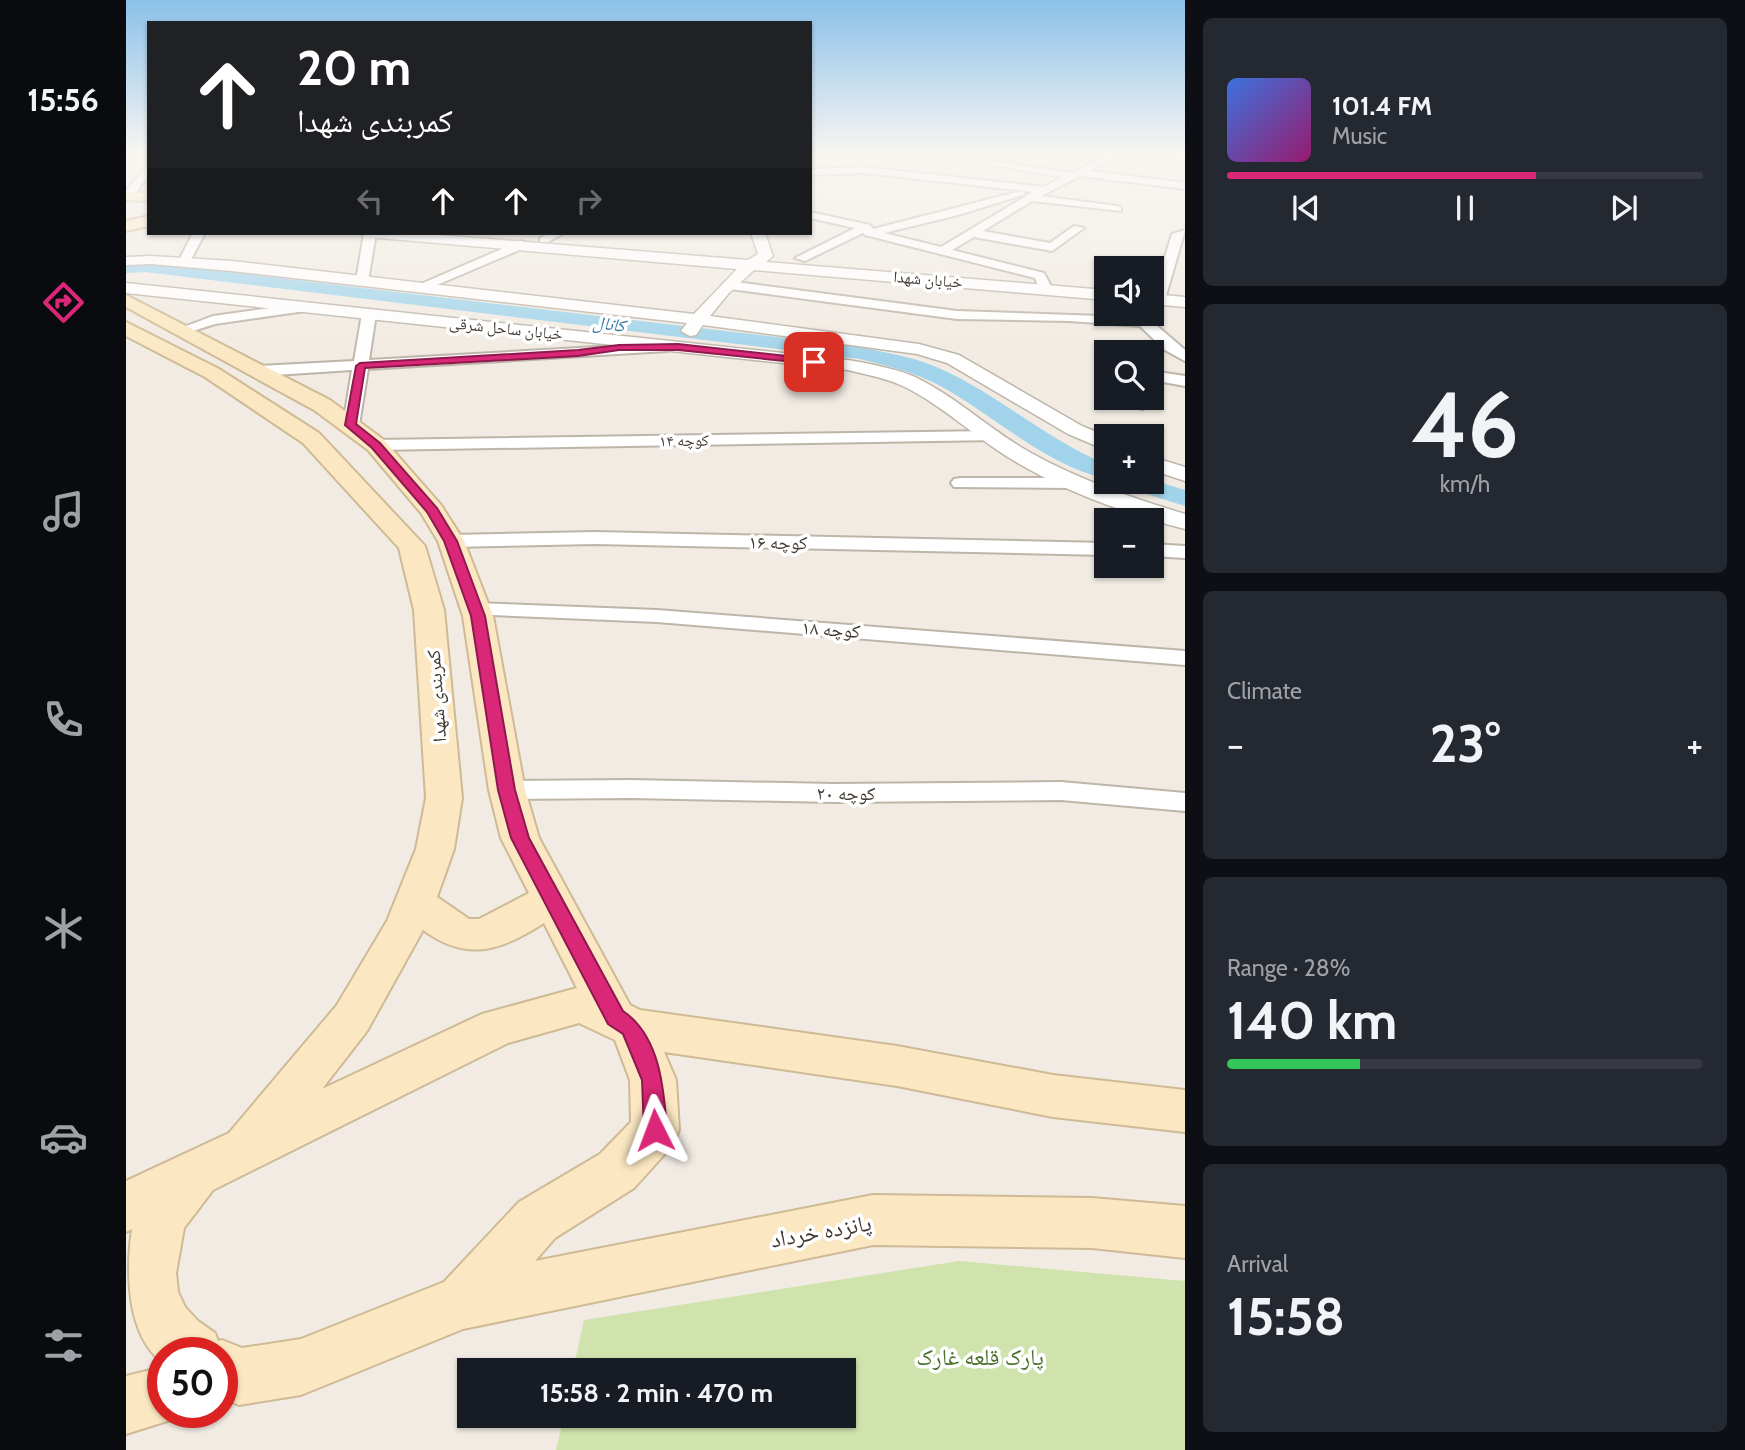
<!DOCTYPE html>
<html lang="en">
<head>
<meta charset="utf-8">
<style>
	:root { --surface:#171b24; --page:#242831; --text:#f1f3f6; --muted:#9ea1a6; --line:#363941; --accent:#db2777 }
	body { margin:0; font-family:Cabin,"Noto Naskh Arabic",sans-serif; background:var(--page); color:var(--text); height:100vh; display:flex; flex-direction:column; font-size:26px; white-space:nowrap }
	* { box-sizing:border-box; margin:0 }
	p { font-size:23px; color:var(--muted) }
	.icon { flex:none; width:38px; height:38px; fill:none; stroke:currentColor; stroke-width:2; stroke-linecap:round; stroke-linejoin:round }
	.map { position:relative; flex:1; overflow:hidden }
	.sheet { display:flex; flex-direction:column; gap:18px; padding:18px; background:#0d0f14; width:560px }
	.sheet>* { flex:none }
	.hud { position:absolute; left:21px; top:21px; width:665px; height:214px; border-radius:0px; box-shadow:0 2px 5px #0004; background:#202124; color:#fff; overflow:hidden }
	.fabs { position:absolute; left:968px; top:256px; display:grid; gap:14px }
	.fabs a { display:grid; place-items:center; width:70px; height:70px; border-radius:0px; background:var(--surface); box-shadow:0 2px 5px #0004; font-size:35px }
	.speed { position:absolute; left:21px; top:1337px; display:flex; gap:14px; font-size:35px; font-weight:700; text-align:center }
	.speed>* { display:grid; place-content:center; width:91px; height:91px; border-radius:50%; background:var(--surface); box-shadow:0 2px 5px #0004; line-height:1 }
	.speed .limit { border:10px solid #d22; background:#fff; color:#111 }
	.pin { position:absolute; display:grid; place-items:center; width:60px; height:60px; color:#fff; margin:-30px; border-radius:14px; box-shadow:0 4px 10px #0006 }
	.me { position:absolute; width:77px; margin:-38px; rotate:357deg; stroke-linejoin:round; filter:drop-shadow(0 0 5px #0008) }
	.turn { display:flex; align-items:center; gap:24px; height:147px; padding:0 35px; font-size:32px }
	.turn .icon { width:91px; height:91px; stroke-width:2.5 }
	.turn b { display:block; font-size:49px; line-height:60px }
	.lanes { display:flex; align-items:center; height:66px; padding:0 35px; background:#0003; justify-content:center; gap:35px; direction:ltr }
	.lanes .off { opacity:.35 }
	.big { font-size:52px; font-weight:800; line-height:1.1 }
	.sheet .tile { flex:1; display:flex; flex-direction:column; justify-content:center; gap:10px; min-width:0; padding:0 24px; border-radius:10px; background:var(--page) }
	.sheet .dial { align-items:center; gap:0 }
	.dial b { font-size:91px; line-height:1 }
	.song { display:flex; align-items:center; gap:21px }
	.cover { width:84px; height:84px; border-radius:10px; background:linear-gradient(135deg,hsl(220 70% 55%),hsl(320 70% 35%)) }
	.played { height:7px; border-radius:4px; background:linear-gradient(90deg,var(--accent) 65%,var(--line) 65%) }
	.keys { display:flex; justify-content:space-around; direction:ltr }
	.heat { display:flex; justify-content:space-between; align-items:center; font-size:38px; direction:ltr }
	.charge { height:10px; border-radius:5px; background:linear-gradient(90deg,#34c759 28%,var(--line) 0) }
	.trip { position:absolute; left:331px; top:1358px; width:399px; height:70px; border-radius:0px; background:var(--surface); box-shadow:0 2px 5px #0004; font-weight:800; line-height:70px; text-align:center }
	main { display:flex; flex:1; min-height:0 }
	.tabs { display:flex; flex-direction:column; width:126px; justify-content:space-around; align-items:center; background:#090b0e; color:var(--muted) }
	.tabs .icon { width:49px; height:49px }
	.tabs .on { color:var(--accent) }
	.tabs b { font-size:32px; color:var(--text) }
	.map>svg:first-child { display:block }
</style>
</head>
<body>
<main>
<nav class="tabs">
<b>15:56</b>
<svg class="icon on" aria-label="directions" viewBox="0 0 24 24"><path d="M12 3l9 9-9 9-9-9zM9 14v-3h6M13 9l2 2-2 2"/></svg>
<svg class="icon" aria-label="music" viewBox="0 0 24 24"><path d="M9 18V5l10-2v13"/><circle cx="6" cy="18" r="3"/><circle cx="16" cy="16" r="3"/></svg>
<svg class="icon" aria-label="phone" viewBox="0 0 24 24"><path d="M5 4h4l2 5-3 2q2 4 5 5l2-3 5 2v4C11 20 4 13 5 4z"/></svg>
<svg class="icon" aria-label="climate" viewBox="0 0 24 24"><path d="M12 3v18M4 7l16 10M4 17L20 7"/></svg>
<svg class="icon" aria-label="car" viewBox="0 0 24 24"><path d="M5 17H2v-5l4-1 3-4h7l3 4 3 1v5h-3M9 17h6M6 11h13"/><circle cx="7" cy="17" r="2"/><circle cx="17" cy="17" r="2"/></svg>
<svg class="icon" aria-label="filters" viewBox="0 0 24 24"><path d="M4 7h16M4 17h16"/><circle cx="9" cy="7" r="2"/><circle cx="15" cy="17" r="2"/></svg>
</nav>
<div class="map">
<svg width="1059" height="1450" viewBox="0 0 1059 1450">
	<rect width="100%" height="100%" fill="#f1ebe3"/>
	<path fill="#d0e3ad" d="M833,1261l226,20v169h-629l8,-34h280v-46h-271l11,-50z"/>
	<g fill="none" stroke-linecap="round" stroke-linejoin="round">
		<g fill="#a1d4eb" fill-rule="evenodd">
			<path d="M19,262l715,85c21,5 43,8 63,15 66,23 118,76 183,102v15c-58,-14 -105,-57 -155,-87 -29,-18 -59,-25 -91,-33l-715,-87 -19,1v-10z"/>
			<path d="M1026,480l33,10v16l-64,-20 -3,-5z"/>
		</g>
		<defs>
			<g id="minor">
				<path d="M984,154h12l-32,17 95,12v6l-105,-13 -39,20 76,10 4,1v4l-89,-10 -49,30 67,12 24,-17 10,2 -32,23 -78,-14 -22,13 92,23 9,17 -2,3h-10l-6,-15 -170,-43 -2,-2 -58,28 -10,-3 60,-30 -45,-10v-6l60,13 3,4 148,-38 5,3 -68,21 -74,18 57,14 92,-55 -168,-19 -55,2v-6l55,-2 179,20 18,-10 -76,-13 5,-3 81,12z"/>
				<path d="M23,164v10l-17,24 -6,1v-8z"/>
				<path d="M1059,230l-20,69 -2,3h-10l-1,-3 20,-65z"/>
				<path d="M67,233h12l-17,32h-8l-2,-3z"/>
				<path d="M238,233h12l-8,48 -6,4 -6,-4z"/>
				<path d="M424,233h14l-16,9h-8v-4z"/>
				<path d="M394,241l4,1v6l-99,42h-10l-1,-3z"/>
				<path d="M602,281l229,30 173,6 -3,-4h15l43,37v11l-20,-11 -25,-24 -71,-5 -112,-2 -234,-31 -1,-3z"/>
				<path d="M181,303l5,1v6l-97,14 -35,11 -7,-4 40,-15z"/>
				<path d="M243,310l7,4 -7,46 298,-17 7,4 -7,4 -299,18 -9,56 -8,5 -8,-5 9,-55 -93,6 -8,-5 8,-5 95,-5 8,-47z"/>
				<path d="M1026,371l33,5v10l-33,-6z"/>
				<path d="M1026,396v1l-4,10 -6,2 -8,-5 2,-7z"/>
				<path d="M866,431l6,1 2,4 -2,4 -622,10 -9,-5 9,-5z"/>
				<path d="M834,478h113l9,5 -9,5 -119,-1 -3,-4 3,-4z"/>
				<path d="M469,532l511,11v12l-511,-11 -144,3 -10,-6 10,-6z"/>
				<path d="M1026,544l33,2v12l-33,-2z"/>
				<path d="M350,603l181,7 528,41v14l-528,-43 -189,-8 -3,-5 3,-5z"/>
				<path d="M505,780l202,4 228,-2 124,11v18l-124,-11 -228,2 -202,-4 -124,1 -9,-3 -4,-6 4,-6 9,-3z"/>
			</g>
			<g id="tertiary">
				<path d="M990,154h69v6l-63,-3z"/>
				<path d="M234,233h54l334,27 10,-6 -7,-21h14l8,23 -7,6 340,28v10l-352,-30 -25,23 -19,23 209,28 40,11 123,71 24,10v14l-38,-16 -121,-71 -30,-9 -214,-29 -7,10 -6,1 -9,-5 6,-8 -455,-52 -81,-7 -25,1v-8l25,-1 81,5 462,53 43,-45 -370,-32z"/>
				<path d="M0,283l722,77c22,4 46,8 67,17 42,20 76,54 116,76 49,27 101,45 154,61v15c-59,-15 -122,-38 -174,-70 -36,-22 -68,-53 -106,-72 -18,-9 -38,-12 -57,-17l-722,-77z"/>
				<path d="M1026,294l33,3v10l-33,-3z"/>
				<path d="M1026,457l33,10v14l-33,-11z"/>
			</g>
			<g id="secondary">
				<path d="M0,192l23,1v8l-23,-1z"/>
				<path d="M23,216v10l-23,5v-10z"/>
				<path d="M0,295l204,105 54,40 57,65 23,36 29,75 32,174 14,48 91,167 10,5 257,36 156,29 132,15v42l-132,-15 -156,-31 -233,-34 12,28 3,50 -7,16 -38,42 -79,50 -20,23 338,-66 219,3 93,8v52l-93,-10 -219,-3 -410,84 -162,66 -62,10 -17,-7v-45h-59v10c-37,-28 -37,-92 -31,-134l-6,3v-51l103,-48 108,-128 50,-84 29,-72 10,-51 -12,-188 -15,-62 -96,-105 -98,-66 -79,-41v-14l93,47 100,64 106,113 19,64 18,188 -8,51 -17,48 32,22h10l50,-26 -28,-55 -12,-48 -26,-174 -25,-75 -17,-28 -53,-63 -54,-40 -188,-103zM418,923l33,65 -95,26 -160,75 45,-58 56,-101c45,33 79,20 121,-7zM453,1023l36,17 15,40 1,42 -31,32 -81,48 -75,80 -143,57 -59,9 -20,-8 -4,1 -3,-8 -17,-12 -13,-14 -7,-15 -2,-19 8,-45 29,-38 295,-147z"/>
				<path d="M37,1367v45h22l-2,4 -57,18v-58z"/>
			</g>
		</defs>
		<use href="#minor" stroke="#beb5a9" stroke-width="4"/>
		<use href="#tertiary" stroke="#beb5a9" stroke-width="3"/>
		<use href="#secondary" stroke="#ceba95" stroke-width="4"/>
		<use href="#minor" fill="#fff" fill-rule="evenodd"/>
		<use href="#tertiary" fill="#fff" fill-rule="evenodd"/>
		<use href="#secondary" fill="#fbe8c2" fill-rule="evenodd"/>
	</g>
	<linearGradient id="sky" x2="0" y2="1"><stop stop-color="#8bc1e9"/><stop offset="0.43" stop-color="#f9f6f2"/><stop offset="1" stop-color="#f9f6f2" stop-opacity="0"/></linearGradient>
	<rect width="1059" height="357" fill="url(#sky)"/>
	<path fill="#db2777" stroke="#8e194d" stroke-width="2" d="M552,344l136,15 5,3 -5,2 -136,-14h-59l-41,6 -213,12 -9,56 24,19 57,65 20,33 28,75 30,174 14,48 94,173c37,25 41,78 44,119l-4,8 -8,3 -8,-3 -3,-8 -2,-50 -19,-46 -15,-10 -97,-186 -13,-48 -27,-174 -27,-75 -17,-29 -55,-64 -27,-23 11,-59 4,-3 218,-13 41,-5z"/>
	<g text-anchor="middle" stroke-width="7" stroke-linejoin="round" paint-order="stroke">
		<g font-size="16" fill="#423b34" stroke="#fff">
			<text transform="translate(802 279) rotate(5)" y="6">خیابان شهدا</text>
			<text transform="translate(380 328) rotate(6)" y="6">خیابان ساحل شرقی</text>
			<text transform="translate(558 440) rotate(-1)" y="6">کوچه ۱۴</text>
		</g>
		<g font-size="18" font-style="italic" fill="#327ba0" stroke="#fff">
			<text transform="translate(483 324) rotate(7)" y="6">کانال</text>
		</g>
		<g font-size="19" fill="#423b34" stroke="#fff">
			<text transform="translate(652 542) rotate(1)" y="7">کوچه ۱۶</text>
			<text transform="translate(705 629) rotate(4)" y="7">کوچه ۱۸</text>
			<text transform="translate(310 696) rotate(-94)" y="7">کمربندی شهدا</text>
			<text x="720" y="800">کوچه ۲۰</text>
		</g>
		<g font-size="23" fill="#423b34" stroke="#fff">
			<text transform="translate(695 1231) rotate(-10)" y="8">پانزده خرداد</text>
		</g>
		<g font-size="23" fill="#4c702b" stroke="#fff">
			<text x="854" y="1365">پارک قلعه غارک</text>
		</g>
	</g>
</svg>
<div class="fabs">
<a><svg class="icon" aria-label="sound" viewBox="0 0 24 24"><path d="M4 9h4l5-4v14l-5-4H4zM17 9q2 3 0 6"/></svg></a>
<a><svg class="icon" aria-label="search" viewBox="0 0 24 24"><circle cx="10" cy="10" r="6"/><path d="M15 15l6 6"/></svg></a>
<a>+</a>
<a>−</a>
</div>
<div class="speed"><div class="limit">50</div></div>
<div class="pin" style="left:688px;top:362px;background:#d93025"><svg class="icon" aria-label="arrive" viewBox="0 0 24 24"><path d="M6 21V4h12l-3 4 3 4H6"/></svg></div>
<svg class="me" style="left:529px;top:1130px" viewBox="-20 -20 40 40"><path d="M0-17L14 15 0 8-14 15z" fill="#db2777" stroke="#fff" stroke-width="4"/></svg>
<div class="trip">15:58 · 2 min · 470 m</div>
<div class="hud">
<div class="turn"><svg class="icon" aria-label="ahead" viewBox="0 0 24 24"><path d="M12 20V5M6 11l6-6 6 6"/></svg><div><b>20 m</b>کمربندی شهدا</div></div>
<div class="lanes"><svg class="icon off" aria-label="left" viewBox="0 0 24 24"><path d="M17 20v-9H6M10 6l-5 5 5 5"/></svg><svg class="icon" aria-label="ahead" viewBox="0 0 24 24"><path d="M12 20V5M6 11l6-6 6 6"/></svg><svg class="icon" aria-label="ahead" viewBox="0 0 24 24"><path d="M12 20V5M6 11l6-6 6 6"/></svg><svg class="icon off" aria-label="right" viewBox="0 0 24 24"><path d="M7 20v-9h11M14 6l5 5-5 5"/></svg></div>
</div>
</div>
<section class="sheet">
<div class="tile">
<div class="song"><i class="cover"></i><div><b>101.4 FM</b><p>Music</p></div></div>
<div class="played"></div>
<div class="keys"><svg class="icon" aria-label="previous" viewBox="0 0 24 24"><path d="M18 5L8 12l10 7zM5 5v14"/></svg><svg class="icon" aria-label="pause" viewBox="0 0 24 24"><path d="M8 5v14M16 5v14"/></svg><svg class="icon" aria-label="next" viewBox="0 0 24 24"><path d="M6 5l10 7-10 7zM19 5v14"/></svg></div>
</div>
<div class="tile dial"><b>46</b><p>km/h</p></div>
<div class="tile"><p>Climate</p>
<div class="heat"><a>−</a><b class="big">23°</b><a>+</a></div>
</div>
<div class="tile"><p>Range · 28%</p><b class="big">140 km</b><div class="charge"></div></div>
<div class="tile"><p>Arrival</p><b class="big">15:58</b></div>
</section>
</main>
</body>
</html>
